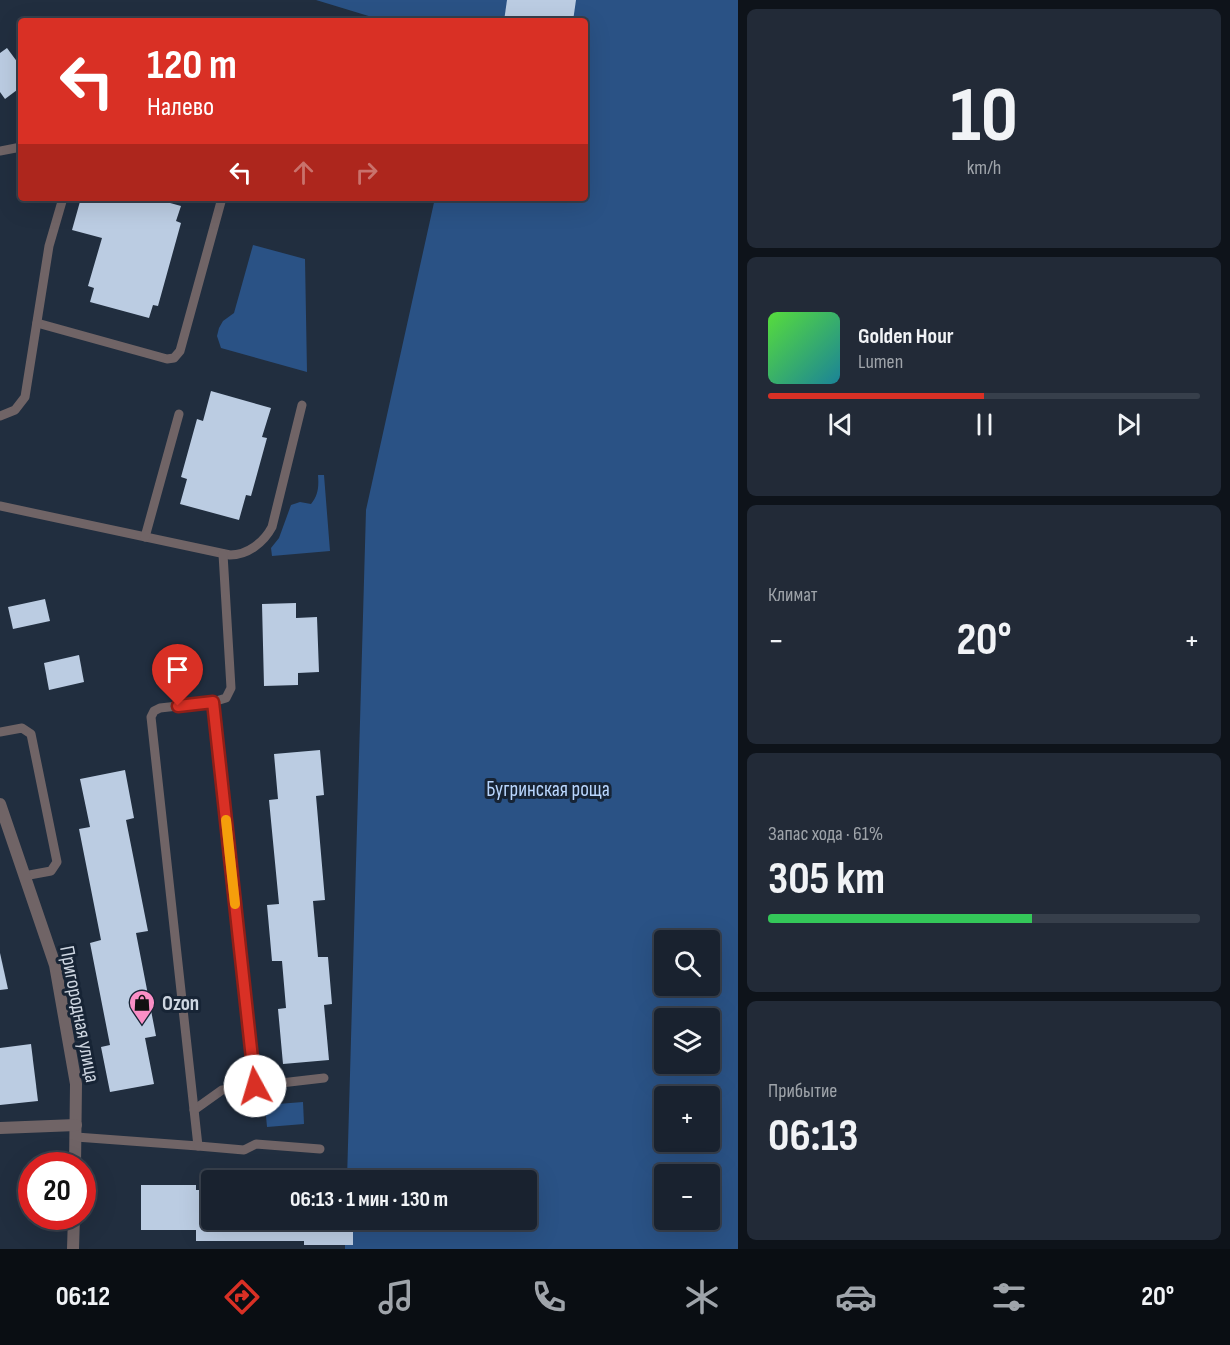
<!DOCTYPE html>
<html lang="ru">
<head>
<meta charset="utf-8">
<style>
	:root { --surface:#19222f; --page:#222a37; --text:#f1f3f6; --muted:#9fa4aa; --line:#373f4b; --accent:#d93025 }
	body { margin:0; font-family:"Sofia Sans Condensed",sans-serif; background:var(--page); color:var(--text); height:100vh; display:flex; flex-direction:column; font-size:22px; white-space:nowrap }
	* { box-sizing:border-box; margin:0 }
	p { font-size:20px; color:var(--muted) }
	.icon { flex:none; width:33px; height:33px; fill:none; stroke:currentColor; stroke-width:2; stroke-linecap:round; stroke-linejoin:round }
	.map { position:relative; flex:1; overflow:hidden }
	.side { display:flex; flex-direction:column; gap:9px; padding:9px; background:#0e131a; width:492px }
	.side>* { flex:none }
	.banner { position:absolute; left:18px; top:18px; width:570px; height:183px; border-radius:6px; box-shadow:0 6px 24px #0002,0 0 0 2px var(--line); background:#d93025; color:#fff; overflow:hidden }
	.tools { position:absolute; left:654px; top:930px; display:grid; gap:12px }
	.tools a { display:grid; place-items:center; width:66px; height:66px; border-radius:6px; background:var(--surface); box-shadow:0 6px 24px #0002,0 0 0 2px var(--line); font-size:30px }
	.speed { position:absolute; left:18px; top:1152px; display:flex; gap:12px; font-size:30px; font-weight:700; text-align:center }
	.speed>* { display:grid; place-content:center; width:78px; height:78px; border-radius:50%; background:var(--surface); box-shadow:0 6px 24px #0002,0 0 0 2px var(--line); line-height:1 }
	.speed .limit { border:9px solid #d22; background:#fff; color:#111 }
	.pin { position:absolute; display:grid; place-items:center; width:51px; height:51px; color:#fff; margin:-62px -26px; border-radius:50% 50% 50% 0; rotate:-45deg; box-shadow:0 0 6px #0007 }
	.pin .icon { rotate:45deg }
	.me { position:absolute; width:66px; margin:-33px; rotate:354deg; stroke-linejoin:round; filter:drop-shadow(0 0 4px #0008) }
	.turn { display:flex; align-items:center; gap:21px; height:126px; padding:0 30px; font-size:27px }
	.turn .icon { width:78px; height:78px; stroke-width:2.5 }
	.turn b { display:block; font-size:42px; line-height:51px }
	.lanes { display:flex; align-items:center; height:57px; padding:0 30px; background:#0003; justify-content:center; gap:30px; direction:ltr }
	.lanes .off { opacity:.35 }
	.big { font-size:45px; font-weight:700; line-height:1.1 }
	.side .tile { flex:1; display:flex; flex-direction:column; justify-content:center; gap:9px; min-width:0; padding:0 21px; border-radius:9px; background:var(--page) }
	.side .dial { align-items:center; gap:0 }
	.dial b { font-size:78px; line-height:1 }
	.song { display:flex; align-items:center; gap:18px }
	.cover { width:72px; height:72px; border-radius:9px; background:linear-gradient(135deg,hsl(110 70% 55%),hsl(190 70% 35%)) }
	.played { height:6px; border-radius:3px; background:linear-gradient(90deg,var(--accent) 50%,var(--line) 50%) }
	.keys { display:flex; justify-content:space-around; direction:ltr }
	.heat { display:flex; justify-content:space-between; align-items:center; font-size:33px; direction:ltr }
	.charge { height:9px; border-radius:4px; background:linear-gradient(90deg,#34c759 61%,var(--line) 0) }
	.trip { position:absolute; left:201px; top:1170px; width:336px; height:60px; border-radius:6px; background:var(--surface); box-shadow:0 6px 24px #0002,0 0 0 2px var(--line); font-weight:700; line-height:60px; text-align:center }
	.menu { display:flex; height:96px; justify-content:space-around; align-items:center; background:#0a0e13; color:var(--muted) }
	.menu .icon { width:42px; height:42px }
	.menu .active { color:var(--accent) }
	.menu b { font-size:27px; color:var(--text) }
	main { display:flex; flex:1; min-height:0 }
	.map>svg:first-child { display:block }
</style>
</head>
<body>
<main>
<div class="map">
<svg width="738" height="1249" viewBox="0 0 738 1249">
	<rect width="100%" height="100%" fill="#212e3f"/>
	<g fill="#2a5285" fill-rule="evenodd">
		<path d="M316,0h422v1249h-393v-29h181v-40h-179l19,-670 69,-312h150v-177h-200zM664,940h46v46h-46zM664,1018h46v46h-46zM664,1096h46v46h-46zM664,1174h46v46h-46z"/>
		<path d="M253,245l52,14 2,113 -86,-24 -4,-12 2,-8 4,-7 11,-8z"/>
		<path d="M318,475h6l6,76 -58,5 -1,-8 8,-10 12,-33 9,-3 11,2c7,-8 8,-17 7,-29z"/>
		<path d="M303,1102l1,22 -37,3 -2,-22z"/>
	</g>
	<g fill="#bbcce2">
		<path d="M507,0h69l-3,21h-69z"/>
		<path d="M7,48l14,19v20l-16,12 -5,-7v-39z"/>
		<path d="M81,198h71l29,8 -5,15 5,2 -23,83 -5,-1 -4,13 -59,-16 4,-14 -6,-2 14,-48 -30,-8z"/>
		<path d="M211,391l60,17 -9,29 5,1 -16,58 -5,-1 -7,25 -59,-16 7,-25 -6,-2 16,-58 6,2z"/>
		<path d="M45,599l5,22 -37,8 -5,-22z"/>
		<path d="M296,603v15l21,-1 2,55 -21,1v12l-34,1 -2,-82z"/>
		<path d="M79,655l5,27 -35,8 -5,-27z"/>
		<path d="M320,750l4,45 -8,1 9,104 -12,1 5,56h10l4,47 -8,1 5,55 -46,4 -5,-55 8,-1 -4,-47h-10l-5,-56 12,-1 -10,-104 9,-1 -4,-45z"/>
		<path d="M125,770l9,48 -8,2 22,111 -12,2 20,103 -11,2 9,46 -44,8 -9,-45 9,-2 -20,-102 11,-3 -22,-111 11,-2 -10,-48z"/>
		<path d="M0,953l8,36 -8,1z"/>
		<path d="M31,1044l7,57 -38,4v-57z"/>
		<path d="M141,1185h55v5h16v30h141v25h-49v-4h-108v-11h-55z"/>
	</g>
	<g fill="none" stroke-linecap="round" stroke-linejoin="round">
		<g stroke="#706466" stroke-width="9">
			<path d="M0,151l21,-4"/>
			<path d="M37,323l130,36 7,-1 6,-7 42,-153"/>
			<path d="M0,416l15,-6 10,-13 24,-151 14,-48"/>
			<path d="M0,506l230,49c18,0 34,-13 42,-28l30,-122"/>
			<path d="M145,537l34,-123"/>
			<path d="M0,732l22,-4 9,6 26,128 -6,9 -27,5"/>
			<path d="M255,1086l69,-8"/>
			<path d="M194,1110l28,-20 33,-4 -42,-384 13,-4 5,-10 -8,-134"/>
			<path d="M76,1137l122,9 -47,-429 3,-6 6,-3 53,-6"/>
			<path d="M198,1146l46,4 12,-6 64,5"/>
		</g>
		<g stroke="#706466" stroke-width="12">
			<path d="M0,804l55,161 21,119 -1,82"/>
			<path d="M0,1128l76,-3"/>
			<path d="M73,1249l1,-33"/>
		</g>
	</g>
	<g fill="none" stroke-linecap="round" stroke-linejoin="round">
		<defs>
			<path id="route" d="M178,706l35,-4 42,384"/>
		</defs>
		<use href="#route" stroke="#8d1f18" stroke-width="15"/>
		<use href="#route" stroke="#d93025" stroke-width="10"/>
		<path stroke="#f59e0b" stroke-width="10" d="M226,820l9,84"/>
	</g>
	<defs>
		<symbol id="shop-pin" viewBox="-11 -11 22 30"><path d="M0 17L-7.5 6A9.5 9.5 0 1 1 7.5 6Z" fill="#fa8fc6" stroke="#172435"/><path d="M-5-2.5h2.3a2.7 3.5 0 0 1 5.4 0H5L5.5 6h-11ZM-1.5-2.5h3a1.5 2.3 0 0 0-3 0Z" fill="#111"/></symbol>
	</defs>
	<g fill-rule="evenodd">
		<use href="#shop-pin" x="127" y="988" width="30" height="40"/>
	</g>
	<g text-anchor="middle" stroke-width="6" stroke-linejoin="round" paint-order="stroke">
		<g font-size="21" fill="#b9d6fd" stroke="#172435">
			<text x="548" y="796">Бугринская роща</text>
		</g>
		<g font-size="21" font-weight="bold" fill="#ced6e1" stroke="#172435" text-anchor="start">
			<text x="162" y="1010">Ozon</text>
		</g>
		<g font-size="21" fill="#ced6e1" stroke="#172435">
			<text transform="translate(80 1014) rotate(79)" y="7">Пригородная улица</text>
		</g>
	</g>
</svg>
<div class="tools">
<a><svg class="icon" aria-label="search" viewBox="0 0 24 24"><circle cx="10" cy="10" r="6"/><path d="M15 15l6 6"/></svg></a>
<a><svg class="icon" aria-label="layers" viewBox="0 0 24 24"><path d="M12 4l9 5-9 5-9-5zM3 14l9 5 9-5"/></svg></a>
<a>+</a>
<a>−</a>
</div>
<div class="speed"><div class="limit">20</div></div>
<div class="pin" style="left:178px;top:706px;background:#d93025"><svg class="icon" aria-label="arrive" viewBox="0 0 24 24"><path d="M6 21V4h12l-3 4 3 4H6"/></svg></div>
<svg class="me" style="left:255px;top:1086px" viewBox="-20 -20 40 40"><circle r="19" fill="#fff"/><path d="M0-13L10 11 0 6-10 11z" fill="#d93025"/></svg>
<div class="trip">06:13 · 1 мин · 130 m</div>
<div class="banner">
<div class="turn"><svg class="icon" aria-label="left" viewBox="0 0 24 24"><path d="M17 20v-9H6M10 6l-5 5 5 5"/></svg><div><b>120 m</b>Налево</div></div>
<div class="lanes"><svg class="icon" aria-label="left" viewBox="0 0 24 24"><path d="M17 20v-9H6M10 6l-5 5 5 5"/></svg><svg class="icon off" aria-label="ahead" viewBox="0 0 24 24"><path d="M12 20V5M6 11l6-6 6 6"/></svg><svg class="icon off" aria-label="right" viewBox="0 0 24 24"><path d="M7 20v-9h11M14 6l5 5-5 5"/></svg></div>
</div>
</div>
<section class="side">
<div class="tile dial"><b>10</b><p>km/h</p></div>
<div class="tile">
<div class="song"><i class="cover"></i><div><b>Golden Hour</b><p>Lumen</p></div></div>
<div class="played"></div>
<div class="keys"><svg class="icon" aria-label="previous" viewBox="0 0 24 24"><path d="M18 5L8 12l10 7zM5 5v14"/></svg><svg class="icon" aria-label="pause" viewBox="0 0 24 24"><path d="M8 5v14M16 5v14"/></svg><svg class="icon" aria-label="next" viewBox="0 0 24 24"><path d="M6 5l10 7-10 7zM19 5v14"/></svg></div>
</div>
<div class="tile"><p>Климат</p>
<div class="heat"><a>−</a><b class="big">20°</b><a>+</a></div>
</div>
<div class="tile"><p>Запас хода · 61%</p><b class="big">305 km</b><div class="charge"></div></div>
<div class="tile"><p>Прибытие</p><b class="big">06:13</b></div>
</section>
</main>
<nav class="menu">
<b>06:12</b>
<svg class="icon active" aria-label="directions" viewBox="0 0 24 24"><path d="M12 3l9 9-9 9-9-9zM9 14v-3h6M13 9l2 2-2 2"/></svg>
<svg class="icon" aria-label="music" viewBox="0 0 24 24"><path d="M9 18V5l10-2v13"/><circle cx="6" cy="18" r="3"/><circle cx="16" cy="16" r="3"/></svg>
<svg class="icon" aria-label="phone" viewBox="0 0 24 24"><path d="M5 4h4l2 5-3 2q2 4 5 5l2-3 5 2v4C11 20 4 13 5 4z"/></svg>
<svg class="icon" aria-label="climate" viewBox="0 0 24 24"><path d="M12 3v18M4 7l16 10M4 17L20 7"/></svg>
<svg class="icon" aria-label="car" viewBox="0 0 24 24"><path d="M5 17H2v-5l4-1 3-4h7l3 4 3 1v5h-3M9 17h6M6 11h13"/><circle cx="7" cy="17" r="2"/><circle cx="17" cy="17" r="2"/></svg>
<svg class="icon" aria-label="filters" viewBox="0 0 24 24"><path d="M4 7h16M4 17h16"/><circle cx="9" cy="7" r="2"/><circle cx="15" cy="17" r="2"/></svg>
<b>20°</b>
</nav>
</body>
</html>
